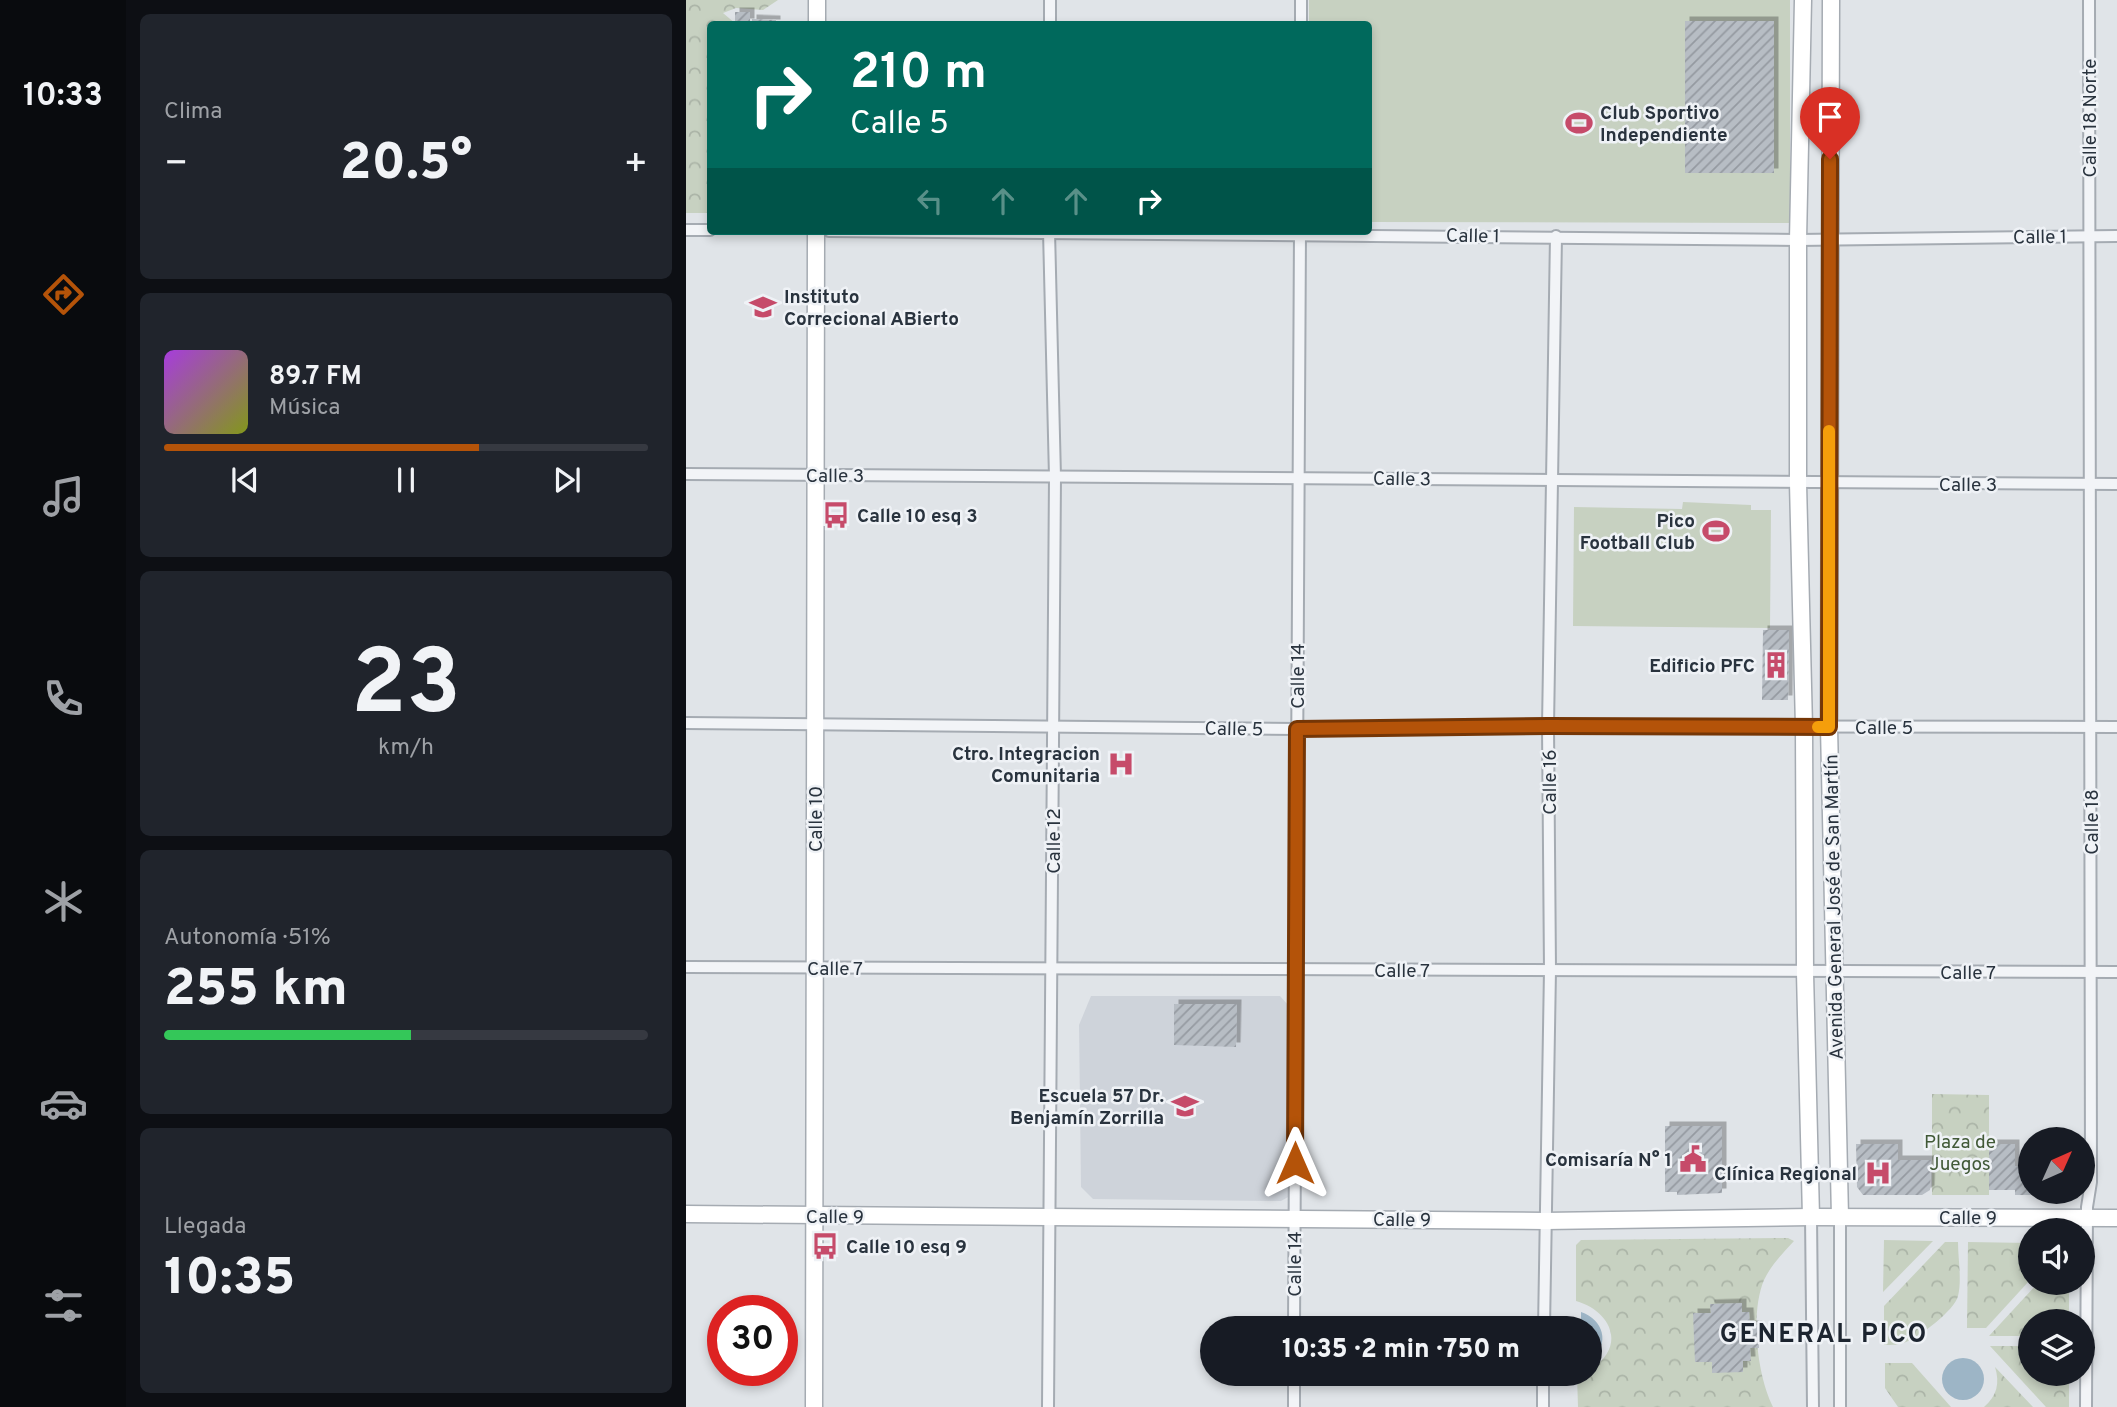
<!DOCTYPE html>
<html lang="es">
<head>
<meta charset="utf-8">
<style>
	:root { --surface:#171b24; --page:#20242c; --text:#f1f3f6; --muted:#9ea1a6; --line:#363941; --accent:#b45309 }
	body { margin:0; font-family:Overpass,sans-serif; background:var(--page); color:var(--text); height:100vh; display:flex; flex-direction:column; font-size:26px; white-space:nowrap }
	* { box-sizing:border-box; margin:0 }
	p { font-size:23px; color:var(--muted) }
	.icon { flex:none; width:38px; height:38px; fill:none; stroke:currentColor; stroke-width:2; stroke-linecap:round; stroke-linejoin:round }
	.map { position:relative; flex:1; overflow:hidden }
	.side { display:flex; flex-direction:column; gap:14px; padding:14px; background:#0d0f14; width:560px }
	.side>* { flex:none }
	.guide { position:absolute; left:21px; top:21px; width:665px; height:214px; border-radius:7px; box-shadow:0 4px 10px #0003; background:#00695c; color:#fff; overflow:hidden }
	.needle { width:46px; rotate:45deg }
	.fabs { position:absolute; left:1332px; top:1127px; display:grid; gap:14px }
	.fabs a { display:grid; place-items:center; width:77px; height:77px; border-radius:50%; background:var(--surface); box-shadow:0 4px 10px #0003; font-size:35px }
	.speed { position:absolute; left:21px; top:1295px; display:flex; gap:14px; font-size:35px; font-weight:700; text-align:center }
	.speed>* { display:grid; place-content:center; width:91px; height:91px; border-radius:50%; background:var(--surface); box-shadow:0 4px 10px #0003; line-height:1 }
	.speed .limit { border:10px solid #d22; background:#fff; color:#111 }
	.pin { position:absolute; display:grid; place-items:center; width:60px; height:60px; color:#fff; margin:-72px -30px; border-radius:50% 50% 50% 0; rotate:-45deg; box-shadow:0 0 7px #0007 }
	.pin .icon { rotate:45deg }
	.me { position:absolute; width:77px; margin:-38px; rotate:0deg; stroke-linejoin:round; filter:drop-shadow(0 0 5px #0008) }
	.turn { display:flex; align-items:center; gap:24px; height:147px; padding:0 28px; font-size:32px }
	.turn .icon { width:91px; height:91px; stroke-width:2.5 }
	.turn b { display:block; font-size:49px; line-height:60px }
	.lanes { display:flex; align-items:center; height:66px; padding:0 28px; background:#0003; justify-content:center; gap:35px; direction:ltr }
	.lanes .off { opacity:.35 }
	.big { font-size:52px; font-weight:800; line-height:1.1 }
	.side .widget { flex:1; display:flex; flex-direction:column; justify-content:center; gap:10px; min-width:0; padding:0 24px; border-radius:10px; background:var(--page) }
	.side .dial { align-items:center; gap:0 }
	.dial b { font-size:91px; line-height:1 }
	.song { display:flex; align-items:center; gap:21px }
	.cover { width:84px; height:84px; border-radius:10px; background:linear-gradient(135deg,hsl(280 70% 55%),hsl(70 70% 35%)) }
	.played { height:7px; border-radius:4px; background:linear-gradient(90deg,var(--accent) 65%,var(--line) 65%) }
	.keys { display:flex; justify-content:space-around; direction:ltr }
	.heat { display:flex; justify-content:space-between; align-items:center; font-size:38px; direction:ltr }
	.charge { height:10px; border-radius:5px; background:linear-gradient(90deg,#34c759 51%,var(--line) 0) }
	.trip { position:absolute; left:514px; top:1316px; width:402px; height:70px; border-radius:35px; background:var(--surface); box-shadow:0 4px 10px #0003; font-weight:800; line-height:70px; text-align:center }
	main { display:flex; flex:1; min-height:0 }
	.tabs { display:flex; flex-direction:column; width:126px; justify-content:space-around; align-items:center; background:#090b0e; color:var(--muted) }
	.tabs .icon { width:49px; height:49px }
	.tabs .current { color:var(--accent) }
	.tabs b { font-size:32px; color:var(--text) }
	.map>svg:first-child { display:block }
</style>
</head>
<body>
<main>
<nav class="tabs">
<b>10:33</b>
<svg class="icon current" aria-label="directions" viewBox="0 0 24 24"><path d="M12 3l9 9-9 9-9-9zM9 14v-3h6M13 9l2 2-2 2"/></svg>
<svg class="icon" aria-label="music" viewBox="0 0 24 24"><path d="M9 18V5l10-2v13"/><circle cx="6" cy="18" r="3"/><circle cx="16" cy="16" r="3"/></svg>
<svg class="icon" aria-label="phone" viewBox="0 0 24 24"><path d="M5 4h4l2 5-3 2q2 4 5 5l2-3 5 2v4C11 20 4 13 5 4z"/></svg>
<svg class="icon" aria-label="climate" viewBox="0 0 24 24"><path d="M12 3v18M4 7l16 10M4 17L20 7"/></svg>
<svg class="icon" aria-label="car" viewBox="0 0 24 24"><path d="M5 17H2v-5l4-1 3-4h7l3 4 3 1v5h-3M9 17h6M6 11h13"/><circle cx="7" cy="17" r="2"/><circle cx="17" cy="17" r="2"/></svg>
<svg class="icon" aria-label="filters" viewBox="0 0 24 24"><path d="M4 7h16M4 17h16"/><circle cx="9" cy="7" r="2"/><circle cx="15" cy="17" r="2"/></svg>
</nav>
<section class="side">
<div class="widget"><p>Clima</p>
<div class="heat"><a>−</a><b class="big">20.5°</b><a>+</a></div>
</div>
<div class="widget">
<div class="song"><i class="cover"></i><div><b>89.7 FM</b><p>Música</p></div></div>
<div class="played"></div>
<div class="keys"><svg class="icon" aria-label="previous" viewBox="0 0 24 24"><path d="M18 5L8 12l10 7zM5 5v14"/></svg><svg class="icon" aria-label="pause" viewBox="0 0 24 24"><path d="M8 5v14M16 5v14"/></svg><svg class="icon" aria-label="next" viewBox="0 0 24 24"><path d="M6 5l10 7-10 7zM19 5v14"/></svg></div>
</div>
<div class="widget dial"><b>23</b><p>km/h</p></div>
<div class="widget"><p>Autonomía · 51%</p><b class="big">255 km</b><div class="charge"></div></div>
<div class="widget"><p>Llegada</p><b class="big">10:35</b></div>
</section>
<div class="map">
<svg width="1431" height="1407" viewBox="0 0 1431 1407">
	<defs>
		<pattern id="forest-crowns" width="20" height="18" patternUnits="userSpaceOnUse" patternTransform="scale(1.75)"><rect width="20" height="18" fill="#c7d1c1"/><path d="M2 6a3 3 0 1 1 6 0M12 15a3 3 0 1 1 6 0" fill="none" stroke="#abb4a7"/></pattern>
		<pattern id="building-hatch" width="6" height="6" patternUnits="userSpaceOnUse" patternTransform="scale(1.75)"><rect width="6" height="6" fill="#b7bdc4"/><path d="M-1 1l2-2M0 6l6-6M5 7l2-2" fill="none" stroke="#959aa1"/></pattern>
		<filter id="shadow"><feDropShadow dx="4.5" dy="-4.5" stdDeviation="0" flood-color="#0004"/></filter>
	</defs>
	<rect width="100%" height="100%" fill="#e0e4e8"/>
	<path fill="#ced3da" d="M405,996h189l9,10 1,190 -9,5 -188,-2 -12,-12 -2,-162z"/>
	<g fill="#c7d1c1">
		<path d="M623,0h481v223l-421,-1 -1,-198h-59z"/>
		<path d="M997,502l68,3v5h20l-1,118 -197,-2 1,-119 108,2z"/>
	</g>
	<g fill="url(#forest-crowns)">
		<path d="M0,0h92l-15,10 -27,-2 -13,5 13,11h-26v189h-24z"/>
		<path d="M1246,1094l57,1v100h-57z"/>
		<path d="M1102,1238l6,3c-11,12 -23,24 -30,39 -14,33 -7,95 9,127h-195l-1,-32 14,-1v-5c36,-23 20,-58 -15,-68v-56l5,-5z"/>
		<path d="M1198,1240l49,1 -50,51z"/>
		<path d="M1259,1242h13c0,17 4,38 0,54 -3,14 -39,41 -52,46 -7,3 -14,3 -22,3v-39z"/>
		<path d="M1282,1242l62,1v37l-44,48h-19z"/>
		<path d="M1352,1283h31v38h-39v15h-41z"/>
		<path d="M1304,1346h40v28h39v33h-23z"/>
		<path d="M1199,1363h27l39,44h-53l-13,-19z"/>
		<path d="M1309,1367l38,40h-49c13,-11 16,-24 11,-40z"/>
	</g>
	<g fill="#9db5c6">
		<path d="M895,1312c22,7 30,32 10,47v-31h-10z"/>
		<circle cx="1277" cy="1379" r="21"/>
	</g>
	<g fill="url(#building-hatch)" filter="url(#shadow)">
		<rect x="49" y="12" width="15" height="11"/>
		<path d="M66,19l24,1v4h-24z"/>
		<rect x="999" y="21" width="89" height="152"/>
		<path d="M1077,630h26l-1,70h-26z"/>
		<path d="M488,1004h63l-1,43 -62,-2z"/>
		<path d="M979,1126h57v67l-45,2v-3h-12z"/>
		<path d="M1170,1144h42v16h33l-1,30 -8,5h-59l-6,-8z"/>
		<path d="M1303,1144h26v22h15v26h39v3h-54v-5h-26z"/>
		<path d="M1056,1303v9h7l1,13h8l1,23h-9l1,13h-8v11l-31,1v-11h-17l-2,-49h18l-1,-9z"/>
	</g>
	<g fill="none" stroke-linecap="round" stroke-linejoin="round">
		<defs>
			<g id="street">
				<path d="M364,24v-24"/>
				<path d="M615,24v-24"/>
				<path d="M0,230h24"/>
				<path d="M143,231l969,9 319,-4"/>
				<path d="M0,474l1431,10"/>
				<path d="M0,723l611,6 251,-3 569,1"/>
				<path d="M0,967l1431,5"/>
				<path d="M1125,1217l2,190"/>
				<path d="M1154,1217v190"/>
				<path d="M608,1328l6,-1097"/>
				<path d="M858,1328l6,-358 -2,-244 8,-490"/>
				<path d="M362,1407l7,-930 -6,-246"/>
				<path d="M608,1407v-33"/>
				<path d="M857,1407v-33"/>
				<path d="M1400,1407l1,-200 4,-25 -2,-1182"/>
			</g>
			<g id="secondary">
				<path d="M1117,0l-5,240v243l6,244 1,246 6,244"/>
				<path d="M1145,0l-2,727 11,490"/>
				<path d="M131,24v-24"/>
				<path d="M0,1214l859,7 266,-4 306,1"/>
				<path d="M128,1407l2,-1176"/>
			</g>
		</defs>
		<use href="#street" stroke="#a5abb2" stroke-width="14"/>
		<use href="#secondary" stroke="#a5abb2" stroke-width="19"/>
		<use href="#street" stroke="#f2f4f7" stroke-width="10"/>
		<use href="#secondary" stroke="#fff" stroke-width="16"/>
	</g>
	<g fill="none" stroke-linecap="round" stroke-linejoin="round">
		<defs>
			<path id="route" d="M609,1163l2,-434 251,-3 281,1 1,-568"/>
		</defs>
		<use href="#route" stroke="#753606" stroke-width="18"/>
		<use href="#route" stroke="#b45309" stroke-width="12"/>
		<path stroke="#f59e0b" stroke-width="12" d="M1132,727h11v-296"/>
	</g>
	<defs>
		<symbol id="stadium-bare" viewBox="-9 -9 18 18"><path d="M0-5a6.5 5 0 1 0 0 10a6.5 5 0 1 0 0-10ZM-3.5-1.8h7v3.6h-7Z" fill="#c64b6a" stroke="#eff2f6" stroke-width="2.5" paint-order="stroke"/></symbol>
		<symbol id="university-bare" viewBox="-9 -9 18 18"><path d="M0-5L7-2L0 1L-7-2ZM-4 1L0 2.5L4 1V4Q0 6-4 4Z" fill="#c64b6a" stroke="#eff2f6" stroke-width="2.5" paint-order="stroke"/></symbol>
		<symbol id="bus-bare" viewBox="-9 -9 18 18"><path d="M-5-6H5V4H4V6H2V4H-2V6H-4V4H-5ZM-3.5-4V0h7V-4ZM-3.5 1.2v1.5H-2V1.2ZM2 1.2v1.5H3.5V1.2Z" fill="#c64b6a" stroke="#eff2f6" stroke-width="2.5" paint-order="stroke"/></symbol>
		<symbol id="building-bare" viewBox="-9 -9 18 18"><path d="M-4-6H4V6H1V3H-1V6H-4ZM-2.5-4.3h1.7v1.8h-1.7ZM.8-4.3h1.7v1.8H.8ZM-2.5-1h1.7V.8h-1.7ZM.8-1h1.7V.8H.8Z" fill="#c64b6a" stroke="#eff2f6" stroke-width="2.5" paint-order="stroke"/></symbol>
		<symbol id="hospital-bare" viewBox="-9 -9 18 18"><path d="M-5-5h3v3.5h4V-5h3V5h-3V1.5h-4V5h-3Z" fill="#c64b6a" stroke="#eff2f6" stroke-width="2.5" paint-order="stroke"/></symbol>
		<symbol id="school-bare" viewBox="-9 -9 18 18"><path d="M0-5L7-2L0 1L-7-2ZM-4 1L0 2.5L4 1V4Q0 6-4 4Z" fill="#c64b6a" stroke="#eff2f6" stroke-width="2.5" paint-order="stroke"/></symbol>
		<symbol id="civic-bare" viewBox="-9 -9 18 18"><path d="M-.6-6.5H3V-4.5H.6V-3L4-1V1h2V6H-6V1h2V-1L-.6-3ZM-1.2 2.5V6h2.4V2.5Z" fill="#c64b6a" stroke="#eff2f6" stroke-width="2.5" paint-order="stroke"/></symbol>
	</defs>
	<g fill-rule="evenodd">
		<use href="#stadium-bare" x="874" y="104" width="38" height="38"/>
		<use href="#university-bare" x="58" y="288" width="38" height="38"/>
		<use href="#bus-bare" x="131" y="496" width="38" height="38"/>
		<use href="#stadium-bare" x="1011" y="512" width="38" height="38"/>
		<use href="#building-bare" x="1071" y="646" width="38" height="38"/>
		<use href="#hospital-bare" x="416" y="745" width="38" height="38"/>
		<use href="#school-bare" x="480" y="1087" width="38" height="38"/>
		<use href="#civic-bare" x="988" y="1140" width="38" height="38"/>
		<use href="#hospital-bare" x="1173" y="1154" width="38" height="38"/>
		<use href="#bus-bare" x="120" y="1227" width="38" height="38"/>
	</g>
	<g text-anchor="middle" stroke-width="5" stroke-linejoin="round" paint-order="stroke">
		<g font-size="19" font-weight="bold" fill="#29333e" stroke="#eff2f6" text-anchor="end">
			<text x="914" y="119" text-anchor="start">Club Sportivo<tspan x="914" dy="22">Independiente</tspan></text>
			<text x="98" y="303" text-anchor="start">Instituto<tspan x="98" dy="22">Correcional ABierto</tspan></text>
			<text x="171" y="522" text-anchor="start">Calle 10 esq 3</text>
			<text x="1009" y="527">Pico<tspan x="1009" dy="22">Football Club</tspan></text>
			<text x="1069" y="672">Edificio PFC</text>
			<text x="414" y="760">Ctro. Integracion<tspan x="414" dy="22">Comunitaria</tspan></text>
			<text x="478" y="1102">Escuela 57 Dr.<tspan x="478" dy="22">Benjamín Zorrilla</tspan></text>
			<text x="986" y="1166">Comisaría N° 1</text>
			<text x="1171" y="1180">Clínica Regional</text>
			<text x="160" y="1253" text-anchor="start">Calle 10 esq 9</text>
		</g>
		<g font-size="19" fill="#29333e" stroke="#eff2f6">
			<text transform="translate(1403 118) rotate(-90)" y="7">Calle 18 Norte</text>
			<text transform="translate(787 235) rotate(1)" y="7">Calle 1</text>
			<text transform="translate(1354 236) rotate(-1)" y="7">Calle 1</text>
			<text x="149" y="482">Calle 3</text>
			<text transform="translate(716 478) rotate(1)" y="7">Calle 3</text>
			<text x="1282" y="491">Calle 3</text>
			<text transform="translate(611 676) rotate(-90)" y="7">Calle 14</text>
			<text x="1198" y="734">Calle 5</text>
			<text transform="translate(548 728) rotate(1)" y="7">Calle 5</text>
			<text transform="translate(863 782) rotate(-90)" y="7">Calle 16</text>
			<text transform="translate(129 819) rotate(-90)" y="7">Calle 10</text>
			<text transform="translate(1405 822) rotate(-90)" y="7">Calle 18</text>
			<text transform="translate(367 841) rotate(-90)" y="7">Calle 12</text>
			<text transform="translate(1147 907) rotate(-91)" y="7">Avenida General José de San Martín</text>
			<text x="149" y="975">Calle 7</text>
			<text x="716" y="977">Calle 7</text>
			<text x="1282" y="979">Calle 7</text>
			<text x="149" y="1223">Calle 9</text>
			<text x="1282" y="1224">Calle 9</text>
			<text transform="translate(716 1219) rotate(1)" y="7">Calle 9</text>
			<text transform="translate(608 1264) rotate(-90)" y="7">Calle 14</text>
		</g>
		<g font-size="19" fill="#415937" stroke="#eff2f6">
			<text x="1274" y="1148">Plaza de<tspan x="1274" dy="22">Juegos</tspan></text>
		</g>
		<g font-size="26" font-weight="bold" letter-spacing="2" fill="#1c242f" stroke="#eff2f6">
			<text x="1138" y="1342">GENERAL PICO</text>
		</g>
	</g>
</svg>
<div class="fabs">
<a><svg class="needle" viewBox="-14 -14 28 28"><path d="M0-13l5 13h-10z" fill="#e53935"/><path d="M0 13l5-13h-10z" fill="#9ea1a6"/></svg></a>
<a><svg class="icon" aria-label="sound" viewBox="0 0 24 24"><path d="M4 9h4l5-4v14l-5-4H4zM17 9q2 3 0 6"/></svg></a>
<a><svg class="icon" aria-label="layers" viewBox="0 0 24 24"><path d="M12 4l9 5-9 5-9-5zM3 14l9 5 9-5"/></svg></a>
</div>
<div class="speed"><div class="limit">30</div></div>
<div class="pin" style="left:1144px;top:159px;background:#d93025"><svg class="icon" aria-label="arrive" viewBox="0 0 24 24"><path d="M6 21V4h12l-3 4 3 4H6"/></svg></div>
<svg class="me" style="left:609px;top:1163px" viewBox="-20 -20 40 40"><path d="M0-17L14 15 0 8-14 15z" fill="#b45309" stroke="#fff" stroke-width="4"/></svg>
<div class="trip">10:35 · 2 min · 750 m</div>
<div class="guide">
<div class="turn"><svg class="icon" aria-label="right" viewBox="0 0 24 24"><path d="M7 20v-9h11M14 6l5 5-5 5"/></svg><div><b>210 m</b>Calle 5</div></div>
<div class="lanes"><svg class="icon off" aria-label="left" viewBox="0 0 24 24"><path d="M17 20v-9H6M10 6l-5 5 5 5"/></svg><svg class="icon off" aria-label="ahead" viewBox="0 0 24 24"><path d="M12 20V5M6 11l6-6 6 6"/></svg><svg class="icon off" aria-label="ahead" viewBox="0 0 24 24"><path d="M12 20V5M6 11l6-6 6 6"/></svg><svg class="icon" aria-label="right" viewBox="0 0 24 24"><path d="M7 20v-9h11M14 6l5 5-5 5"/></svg></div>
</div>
</div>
</main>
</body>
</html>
